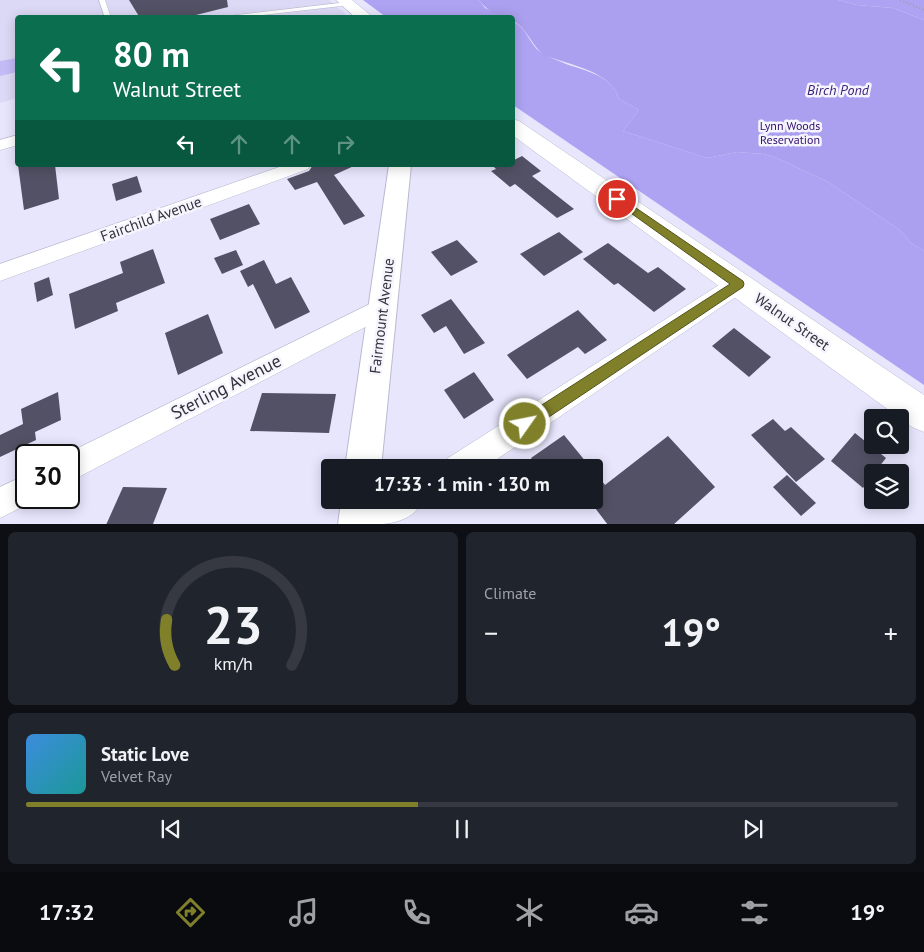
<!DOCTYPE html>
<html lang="en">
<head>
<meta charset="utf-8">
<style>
	:root { --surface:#171b24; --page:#20242c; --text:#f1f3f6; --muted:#9ea1a6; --line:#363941; --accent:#7f8029 }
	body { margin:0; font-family:"PT Sans",sans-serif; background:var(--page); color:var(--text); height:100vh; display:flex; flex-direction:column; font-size:19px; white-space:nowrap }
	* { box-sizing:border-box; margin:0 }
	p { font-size:16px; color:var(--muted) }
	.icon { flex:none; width:28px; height:28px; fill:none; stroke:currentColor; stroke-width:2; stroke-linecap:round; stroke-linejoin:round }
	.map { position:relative; height:524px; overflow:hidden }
	.drawer { display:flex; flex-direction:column; gap:8px; padding:8px; background:#0d0f14; flex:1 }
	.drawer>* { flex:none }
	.hud { position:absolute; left:15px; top:15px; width:500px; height:152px; border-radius:5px; box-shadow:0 2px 12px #0003; background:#0b6e4f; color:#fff; overflow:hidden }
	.controls { position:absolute; left:864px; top:409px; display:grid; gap:10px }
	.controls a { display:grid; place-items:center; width:45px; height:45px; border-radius:5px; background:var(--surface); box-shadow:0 2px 12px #0003; font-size:25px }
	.speed { position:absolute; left:15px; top:444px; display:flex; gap:10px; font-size:25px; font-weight:700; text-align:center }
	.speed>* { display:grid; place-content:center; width:65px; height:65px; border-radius:50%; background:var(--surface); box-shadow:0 2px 12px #0003; line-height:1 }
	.speed .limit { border:2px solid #111; border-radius:8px; background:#fff; color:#111 }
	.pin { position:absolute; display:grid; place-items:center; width:42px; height:42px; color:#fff; margin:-21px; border:2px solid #fff; border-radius:50%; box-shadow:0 1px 5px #0007 }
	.me { position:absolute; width:55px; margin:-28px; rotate:57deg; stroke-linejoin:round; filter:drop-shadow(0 0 4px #0008) }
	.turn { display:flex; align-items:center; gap:18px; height:105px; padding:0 15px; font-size:22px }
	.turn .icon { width:65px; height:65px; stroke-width:2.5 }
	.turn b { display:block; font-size:35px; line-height:42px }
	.lanes { display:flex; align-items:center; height:48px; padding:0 15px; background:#0003; justify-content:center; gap:25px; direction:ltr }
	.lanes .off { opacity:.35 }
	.big { font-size:38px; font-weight:800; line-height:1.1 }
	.drawer .card { flex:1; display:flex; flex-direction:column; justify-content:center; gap:8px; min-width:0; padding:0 18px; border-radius:8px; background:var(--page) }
	.drawer .dial { align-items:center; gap:0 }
	.dial svg { height:130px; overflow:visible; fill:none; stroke:var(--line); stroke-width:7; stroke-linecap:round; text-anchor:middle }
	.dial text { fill:var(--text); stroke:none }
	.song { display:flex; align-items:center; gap:15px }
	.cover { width:60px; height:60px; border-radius:8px; background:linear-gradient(135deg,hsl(210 70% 55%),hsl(180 70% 35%)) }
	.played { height:5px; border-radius:2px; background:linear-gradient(90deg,var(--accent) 45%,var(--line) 45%) }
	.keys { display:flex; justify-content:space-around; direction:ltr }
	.heat { display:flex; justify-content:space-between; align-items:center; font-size:28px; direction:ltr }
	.drawer .tiles { flex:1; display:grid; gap:8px; grid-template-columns:1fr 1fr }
	.card:last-child { grid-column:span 2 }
	.trip { position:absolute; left:321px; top:459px; width:282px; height:50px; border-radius:5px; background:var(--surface); box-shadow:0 2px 12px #0003; font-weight:800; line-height:50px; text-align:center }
	.menu { display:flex; height:80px; justify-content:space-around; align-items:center; background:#090b0e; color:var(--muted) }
	.menu .icon { width:35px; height:35px }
	.menu .current { color:var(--accent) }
	.menu b { font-size:22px; color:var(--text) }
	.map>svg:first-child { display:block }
</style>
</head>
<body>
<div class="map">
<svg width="924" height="525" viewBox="0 0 924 525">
	<rect width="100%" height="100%" fill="#e8e6fd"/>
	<path fill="#dcd9f6" d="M0,0h329l17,14 -12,4h-316l-1,80 -17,5z"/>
	<path fill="#c3bbf6" d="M17,58v14l-17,4v-15z"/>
	<g fill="#aea3f3">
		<path d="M363,0h116l6,8 18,9h-117z"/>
		<path d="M838,0h86v20l-31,-12 -36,-3z"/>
		<path d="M512,21c13,6 15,16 23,26 4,6 17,11 24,14 21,10 52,11 60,38l20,11 -16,21 84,27 30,-6 27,2 13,4 51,24 72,48 11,13 13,8v134l-411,-280z"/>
	</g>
	<path fill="#ab9fef" d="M479,0h359l19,5 36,3 31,12v231l-13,-8 -11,-13 -72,-48 -51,-24 -13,-4 -27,-2 -30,6 -84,-27 16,-21 -20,-11c-8,-29 -51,-34 -75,-44 -13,-10 -16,-26 -31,-34l-1,-3c-13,0 -25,-7 -33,-18z"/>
	<g fill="#535165">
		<path d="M129,0h98l1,7 -44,11h-44z"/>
		<path d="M522,156l19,15 -9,5 42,33 -17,9 -42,-34 -5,3 -19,-16 5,-2 -4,-4h20v-4z"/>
		<path d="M18,165h37l4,34 -35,11z"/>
		<path d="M313,165h43l-22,10 31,41 -21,9 -27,-43 -22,8 -8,-11 22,-8z"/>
		<path d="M137,176l5,16 -26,9 -4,-17z"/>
		<path d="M249,204l11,20 -40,16 -10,-21z"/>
		<path d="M559,232l24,20 -39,24 -24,-22z"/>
		<path d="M457,240l21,22 -27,14 -20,-24z"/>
		<path d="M608,243l40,30 10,-6 28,22 -32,23 -36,-29 -4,2 -31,-26z"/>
		<path d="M153,249l12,34 -49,20 2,8 -43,18 -6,-35 54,-21 -3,-11z"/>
		<path d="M236,250l7,15 -21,9 -8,-16z"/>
		<path d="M264,260l12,24 15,-7 19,35 -35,17 -22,-45 -5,3 -8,-16z"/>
		<path d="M49,277l4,18 -16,7 -3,-19z"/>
		<path d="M451,299l34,44 -21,11 -18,-28 -12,7 -13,-18z"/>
		<path d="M578,310l29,30 -22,14 -7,-7 -51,32 -20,-24z"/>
		<path d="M208,314l15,39 -45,22 -13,-42z"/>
		<path d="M734,328l37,29 -22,20 -37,-31z"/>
		<path d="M474,372l20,28 -30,19 -20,-29z"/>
		<path d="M58,392l3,28 -26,12 1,8 -36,17v-22l23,-11 -2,-15z"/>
		<path d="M262,393l74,1 -7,39 -79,-2z"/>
		<path d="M773,419l12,12 6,-4 34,32 -29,23 -45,-47z"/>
		<path d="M855,433l31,25 -11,14h-3v4l-9,12 -32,-27z"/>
		<path d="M564,435l27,33h-53l-7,-10z"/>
		<path d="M668,436l47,51 -42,38h-65l-19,-25h6v-28l10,13z"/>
		<path d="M787,475l29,28 -15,13 -28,-29z"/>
		<path d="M123,487l44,1 -14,36 -47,1z"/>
	</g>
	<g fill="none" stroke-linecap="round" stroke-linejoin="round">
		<defs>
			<g id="service">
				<path d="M99,0h6l6,18h-6z"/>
				<path d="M348,2l2,1v2l-114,13h-24z"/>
			</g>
			<g id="minor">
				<path d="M18,135v10l-18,5v-10z"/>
				<path d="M285,165h26l-3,4 -308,112v-17z"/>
				<path d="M738,275l8,3 3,6 -3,6 -262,178h-40l4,-10 282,-180z"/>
				<path d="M384,297l8,2 3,7 -3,7 -323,169v-27h-5z"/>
				<path d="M26,475v23h12l-2,2 -36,18v-31z"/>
				<path d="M382,500h42c-13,25 -41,25 -68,25l4,-11z"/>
			</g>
			<g id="tertiary">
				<path d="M389,165h22l-30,303h-36z"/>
				<path d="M341,500h38l-3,25h-38z"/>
			</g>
			<g id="primary">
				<path d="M336,0h16l22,18h-18z"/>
				<path d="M512,119l7,2 405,274v37l-12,-5 -400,-292z"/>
			</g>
		</defs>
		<use href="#service" stroke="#bbb9cf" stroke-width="1"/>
		<use href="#minor" stroke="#bbb9cf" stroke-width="1"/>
		<use href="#tertiary" stroke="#bbb9cf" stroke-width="2"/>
		<use href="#primary" stroke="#bbb9cf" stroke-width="1"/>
		<path stroke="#9e9dae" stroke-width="2" stroke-dasharray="1 2.5" stroke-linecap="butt" d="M900,0l24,10"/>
		<use href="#service" fill="#fff" fill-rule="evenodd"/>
		<use href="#minor" fill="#fff" fill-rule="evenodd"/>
		<use href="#tertiary" fill="#fff" fill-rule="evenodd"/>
		<use href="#primary" fill="#fff" fill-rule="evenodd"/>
	</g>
	<path fill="#7f8029" stroke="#53531b" d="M617,195l126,86 1,3 -1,3 -212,142 -6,2 -5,-2 -2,-5 2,-5 210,-135 -116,-83 -2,-2z"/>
	<g text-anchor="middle" stroke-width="5" stroke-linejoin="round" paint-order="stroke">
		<g font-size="12" fill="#2f0e6c" stroke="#f6f5fe">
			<text x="790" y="130">Lynn Woods<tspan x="790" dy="14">Reservation</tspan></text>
		</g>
		<g font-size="14" font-style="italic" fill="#381c78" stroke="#f6f5fe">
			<text x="838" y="95">Birch Pond</text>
		</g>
		<g font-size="15" fill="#33323b" stroke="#f6f5fe">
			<text transform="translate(151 219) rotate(-20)" y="5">Fairchild Avenue</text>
			<text transform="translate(382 316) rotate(-83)" y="5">Fairmount Avenue</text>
			<text transform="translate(792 322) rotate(35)" y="5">Walnut Street</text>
		</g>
		<g font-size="18" fill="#33323b" stroke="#f6f5fe">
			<text transform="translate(226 387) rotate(-27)" y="6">Sterling Avenue</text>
		</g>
	</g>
</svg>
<div class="controls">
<a><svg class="icon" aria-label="search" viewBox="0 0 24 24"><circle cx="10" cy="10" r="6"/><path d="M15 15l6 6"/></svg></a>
<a><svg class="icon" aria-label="layers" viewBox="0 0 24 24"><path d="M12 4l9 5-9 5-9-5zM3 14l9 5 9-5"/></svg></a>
</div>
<div class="speed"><div class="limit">30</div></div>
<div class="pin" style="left:617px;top:199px;background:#d93025"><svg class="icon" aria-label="arrive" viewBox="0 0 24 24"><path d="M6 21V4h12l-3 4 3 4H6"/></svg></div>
<svg class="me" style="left:525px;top:424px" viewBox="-20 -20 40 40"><circle r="17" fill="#7f8029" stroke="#fff" stroke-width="3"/><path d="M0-11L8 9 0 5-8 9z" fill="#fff"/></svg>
<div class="trip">17:33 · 1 min · 130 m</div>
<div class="hud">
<div class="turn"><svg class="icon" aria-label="left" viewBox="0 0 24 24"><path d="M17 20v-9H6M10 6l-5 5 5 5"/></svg><div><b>80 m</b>Walnut Street</div></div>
<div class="lanes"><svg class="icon" aria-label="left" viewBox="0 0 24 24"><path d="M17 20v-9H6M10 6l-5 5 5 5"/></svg><svg class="icon off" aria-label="ahead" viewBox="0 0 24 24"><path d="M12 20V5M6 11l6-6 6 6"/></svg><svg class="icon off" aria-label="ahead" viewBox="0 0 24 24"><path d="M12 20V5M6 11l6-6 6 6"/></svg><svg class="icon off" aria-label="right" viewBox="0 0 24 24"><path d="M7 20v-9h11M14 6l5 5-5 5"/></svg></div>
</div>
</div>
<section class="drawer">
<div class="tiles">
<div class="card dial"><svg viewBox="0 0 100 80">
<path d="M14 69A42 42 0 1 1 86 69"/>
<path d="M14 69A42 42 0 0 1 9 41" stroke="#7f8029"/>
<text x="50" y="56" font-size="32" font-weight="700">23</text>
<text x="50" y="72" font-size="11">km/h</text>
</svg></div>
<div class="card"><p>Climate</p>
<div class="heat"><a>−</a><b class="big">19°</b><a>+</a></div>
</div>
<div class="card">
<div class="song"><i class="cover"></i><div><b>Static Love</b><p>Velvet Ray</p></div></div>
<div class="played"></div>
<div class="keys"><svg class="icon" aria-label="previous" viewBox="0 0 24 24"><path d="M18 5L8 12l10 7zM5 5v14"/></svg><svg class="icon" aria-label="pause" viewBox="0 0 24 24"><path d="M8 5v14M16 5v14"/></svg><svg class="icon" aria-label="next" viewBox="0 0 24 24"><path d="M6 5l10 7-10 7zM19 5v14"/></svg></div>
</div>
</div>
</section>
<nav class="menu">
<b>17:32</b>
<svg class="icon current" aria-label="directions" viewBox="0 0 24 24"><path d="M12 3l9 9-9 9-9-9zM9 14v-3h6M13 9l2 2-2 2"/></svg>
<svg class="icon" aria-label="music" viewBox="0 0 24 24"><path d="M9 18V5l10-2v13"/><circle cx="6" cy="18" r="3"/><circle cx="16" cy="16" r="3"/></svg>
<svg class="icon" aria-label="phone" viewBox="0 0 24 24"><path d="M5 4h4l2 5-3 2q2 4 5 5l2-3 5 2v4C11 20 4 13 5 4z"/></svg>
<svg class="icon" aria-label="climate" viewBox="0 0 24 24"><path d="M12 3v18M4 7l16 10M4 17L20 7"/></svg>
<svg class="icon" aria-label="car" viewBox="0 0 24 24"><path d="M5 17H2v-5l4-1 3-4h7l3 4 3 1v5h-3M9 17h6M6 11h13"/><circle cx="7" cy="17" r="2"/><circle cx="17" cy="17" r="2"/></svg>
<svg class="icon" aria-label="filters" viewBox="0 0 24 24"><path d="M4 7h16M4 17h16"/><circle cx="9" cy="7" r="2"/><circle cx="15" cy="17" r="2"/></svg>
<b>19°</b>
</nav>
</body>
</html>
